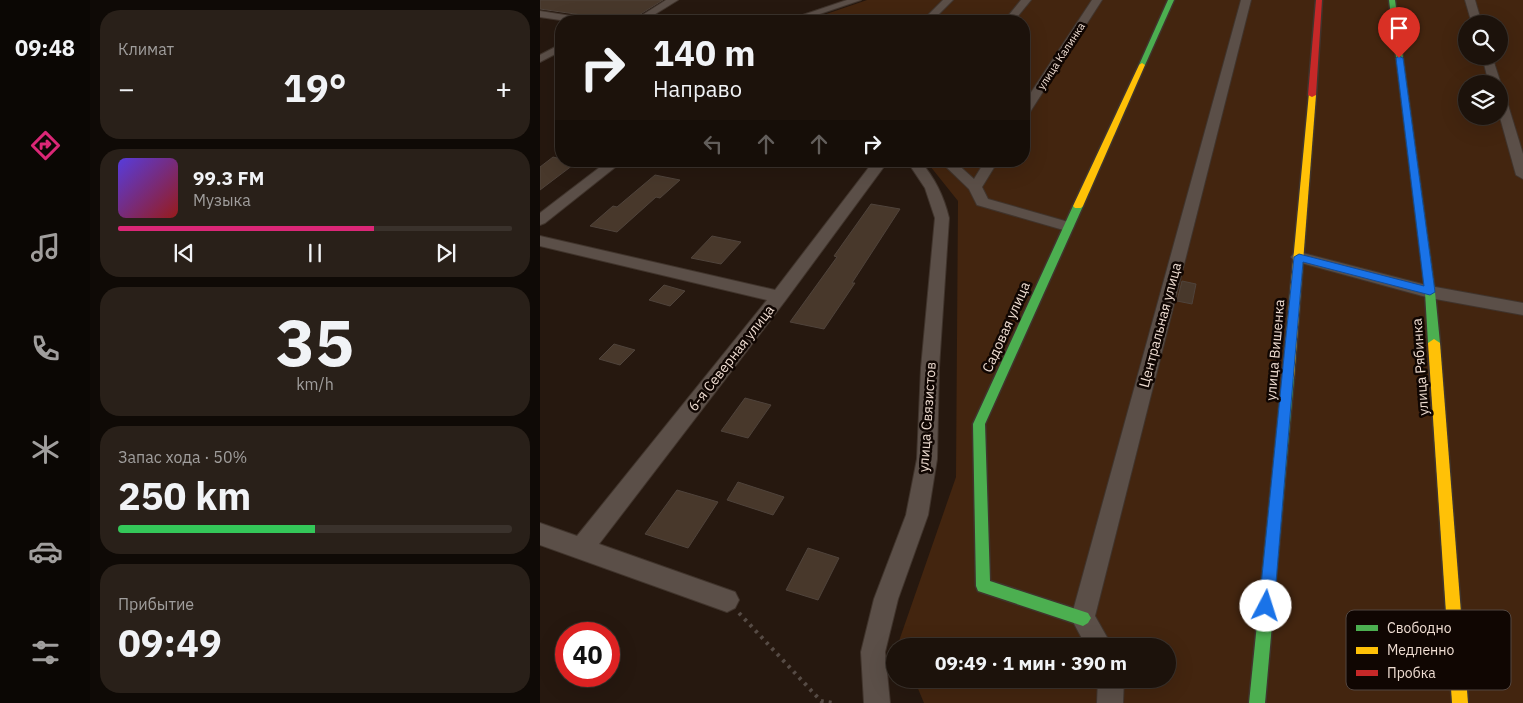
<!DOCTYPE html>
<html lang="ru">
<head>
<meta charset="utf-8">
<style>
	:root { --surface:#1c120b; --page:#292019; --text:#f1f3f6; --muted:#a09e9d; --line:#3a322c; --accent:#db2777 }
	body { margin:0; font-family:"IBM Plex Sans",sans-serif; background:var(--page); color:var(--text); height:100vh; display:flex; flex-direction:column; font-size:19px; white-space:nowrap }
	* { box-sizing:border-box; margin:0 }
	p { font-size:16px; color:var(--muted) }
	.icon { flex:none; width:28px; height:28px; fill:none; stroke:currentColor; stroke-width:2; stroke-linecap:round; stroke-linejoin:round }
	.map { position:relative; flex:1; overflow:hidden }
	.panel { display:flex; flex-direction:column; gap:10px; padding:10px; background:#0f0a06; width:450px }
	.panel>* { flex:none }
	.guide { position:absolute; left:15px; top:15px; width:475px; height:152px; border-radius:20px; box-shadow:0 5px 20px #0002,0 0 0 1px var(--line); background:#1c120b; color:var(--text); overflow:hidden }
	.tools { position:absolute; left:918px; top:15px; display:grid; gap:10px }
	.tools a { display:grid; place-items:center; width:50px; height:50px; border-radius:50%; background:var(--surface); box-shadow:0 5px 20px #0002,0 0 0 1px var(--line); font-size:25px }
	.speed { position:absolute; left:15px; top:622px; display:flex; gap:10px; font-size:25px; font-weight:700; text-align:center }
	.speed>* { display:grid; place-content:center; width:65px; height:65px; border-radius:50%; background:var(--surface); box-shadow:0 5px 20px #0002,0 0 0 1px var(--line); line-height:1 }
	.speed .limit { border:8px solid #d22; background:#fff; color:#111 }
	.pin { position:absolute; display:grid; place-items:center; width:42px; height:42px; color:#fff; margin:-51px -21px; border-radius:50% 50% 50% 0; rotate:-45deg; box-shadow:0 0 5px #0007 }
	.pin .icon { rotate:45deg }
	.me { position:absolute; width:55px; margin:-28px; rotate:5deg; stroke-linejoin:round; filter:drop-shadow(0 0 4px #0008) }
	.turn { display:flex; align-items:center; gap:18px; height:105px; padding:0 15px; font-size:22px }
	.turn .icon { width:65px; height:65px; stroke-width:2.5 }
	.turn b { display:block; font-size:35px; line-height:42px }
	.lanes { display:flex; align-items:center; height:48px; padding:0 15px; background:#0003; justify-content:center; gap:25px; direction:ltr }
	.lanes .off { opacity:.35 }
	.big { font-size:38px; font-weight:700; line-height:1.1 }
	.panel .tile { flex:1; display:flex; flex-direction:column; justify-content:center; gap:8px; min-width:0; padding:0 18px; border-radius:20px; background:var(--page) }
	.panel .dial { align-items:center; gap:0 }
	.dial b { font-size:65px; line-height:1 }
	.song { display:flex; align-items:center; gap:15px }
	.cover { width:60px; height:60px; border-radius:8px; background:linear-gradient(135deg,hsl(250 70% 55%),hsl(0 70% 35%)) }
	.played { height:5px; border-radius:2px; background:linear-gradient(90deg,var(--accent) 65%,var(--line) 65%) }
	.keys { display:flex; justify-content:space-around; direction:ltr }
	.heat { display:flex; justify-content:space-between; align-items:center; font-size:28px; direction:ltr }
	.charge { height:8px; border-radius:4px; background:linear-gradient(90deg,#34c759 50%,var(--line) 0) }
	.trip { position:absolute; left:346px; top:638px; width:290px; height:50px; border-radius:25px; background:var(--surface); box-shadow:0 5px 20px #0002,0 0 0 1px var(--line); font-weight:700; line-height:50px; text-align:center }
	main { display:flex; flex:1; min-height:0 }
	.tabs { display:flex; flex-direction:column; width:90px; justify-content:space-around; align-items:center; background:#0b0704; color:var(--muted) }
	.tabs .icon { width:35px; height:35px }
	.tabs .on { color:var(--accent) }
	.tabs b { font-size:22px; color:var(--text) }
	.map>svg:first-child { display:block }
</style>
</head>
<body>
<main>
<nav class="tabs">
<b>09:48</b>
<svg class="icon on" aria-label="directions" viewBox="0 0 24 24"><path d="M12 3l9 9-9 9-9-9zM9 14v-3h6M13 9l2 2-2 2"/></svg>
<svg class="icon" aria-label="music" viewBox="0 0 24 24"><path d="M9 18V5l10-2v13"/><circle cx="6" cy="18" r="3"/><circle cx="16" cy="16" r="3"/></svg>
<svg class="icon" aria-label="phone" viewBox="0 0 24 24"><path d="M5 4h4l2 5-3 2q2 4 5 5l2-3 5 2v4C11 20 4 13 5 4z"/></svg>
<svg class="icon" aria-label="climate" viewBox="0 0 24 24"><path d="M12 3v18M4 7l16 10M4 17L20 7"/></svg>
<svg class="icon" aria-label="car" viewBox="0 0 24 24"><path d="M5 17H2v-5l4-1 3-4h7l3 4 3 1v5h-3M9 17h6M6 11h13"/><circle cx="7" cy="17" r="2"/><circle cx="17" cy="17" r="2"/></svg>
<svg class="icon" aria-label="filters" viewBox="0 0 24 24"><path d="M4 7h16M4 17h16"/><circle cx="9" cy="7" r="2"/><circle cx="15" cy="17" r="2"/></svg>
</nav>
<section class="panel">
<div class="tile"><p>Климат</p>
<div class="heat"><a>−</a><b class="big">19°</b><a>+</a></div>
</div>
<div class="tile">
<div class="song"><i class="cover"></i><div><b>99.3 FM</b><p>Музыка</p></div></div>
<div class="played"></div>
<div class="keys"><svg class="icon" aria-label="previous" viewBox="0 0 24 24"><path d="M18 5L8 12l10 7zM5 5v14"/></svg><svg class="icon" aria-label="pause" viewBox="0 0 24 24"><path d="M8 5v14M16 5v14"/></svg><svg class="icon" aria-label="next" viewBox="0 0 24 24"><path d="M6 5l10 7-10 7zM19 5v14"/></svg></div>
</div>
<div class="tile dial"><b>35</b><p>km/h</p></div>
<div class="tile"><p>Запас хода · 50%</p><b class="big">250 km</b><div class="charge"></div></div>
<div class="tile"><p>Прибытие</p><b class="big">09:49</b></div>
</section>
<div class="map">
<svg width="983" height="703" viewBox="0 0 983 703">
	<rect width="100%" height="100%" fill="#26180f"/>
	<path fill="#43250f" fill-rule="evenodd" d="M327,0h656v703h-599l-10,-24h254v-33h-267l-2,-5 57,-164 2,-276 -32,-40h98v-140h-218zM926,24h33v32h-33zM926,84h33v32h-33z"/>
	<g fill="#48382b" stroke="#4f433b">
		<path d="M0,0h123l-32,20 -7,1 -84,-12z"/>
		<path d="M13,157l8,2v2l16,1 -37,28v-23z"/>
		<path d="M115,175l25,5 -20,18 -4,-1 -39,35 -27,-6 23,-20 4,1z"/>
		<path d="M331,204l29,5 -48,74h3l-31,46 -34,-7 47,-65 -3,-1z"/>
		<path d="M172,236l29,6 -20,22 -30,-6z"/>
		<path d="M642,281l14,3 -4,20 -15,-3z"/>
		<path d="M124,285l21,6 -15,15 -21,-6z"/>
		<path d="M74,344l21,6 -15,15 -21,-6z"/>
		<path d="M205,398l26,7 -23,33 -27,-7z"/>
		<path d="M198,482l46,15 -11,18 -46,-15z"/>
		<path d="M137,490l41,12 -30,46 -43,-14z"/>
		<path d="M268,548l31,10 -21,42 -32,-10z"/>
	</g>
	<g fill="none" stroke-linecap="round" stroke-linejoin="round">
		<defs>
			<g id="street">
				<path d="M126,0h12l-34,21h-11z"/>
				<path d="M307,0h14l-62,21h-14z"/>
				<path d="M403,0h10l-21,21h-10z"/>
				<path d="M481,0h10l-17,21h-10z"/>
				<path d="M552,0h10l-72,112 -6,3v-12z"/>
				<path d="M701,0h10l-156,616 17,30h-26l-15,-28z"/>
				<path d="M925,0h10l7,24h-10z"/>
				<path d="M0,11l44,7 5,3h-22l-27,-4z"/>
				<path d="M21,44v7l-21,11v-7z"/>
				<path d="M942,56h10l9,28 -2,2v-2h-10z"/>
				<path d="M959,92l6,3 18,59v25l-7,-4 -17,-61z"/>
				<path d="M68,161h15l-78,62 -5,2v-12z"/>
				<path d="M339,161l6,4 -2,3 -98,133 -186,243 136,48 4,8 -4,8 -8,4 -187,-67v-22l37,13 190,-236 -227,-54v-10l235,54 98,-128z"/>
				<path d="M367,161h13c15,17 24,36 29,57l-10,150 -2,91 -9,56 -30,84 -13,53 5,51h-26l-3,-51 13,-53 32,-84 11,-56 4,-91 14,-150 -10,-30z"/>
				<path d="M400,161h14l20,18 11,-18h13l-16,26 6,12 84,24 2,3 -2,3 -5,2 -90,-26 -8,-16z"/>
				<path d="M759,252l131,34 93,17v12l-93,-17 -136,-37 -3,-4 3,-4z"/>
				<path d="M558,679h26l-1,24h-26z"/>
			</g>
			<g id="fast">
				<path d="M628,0h6l-29,65 -5,1 -1,-1z"/>
				<path d="M849,0h6l40,292 5,51 -6,4 -6,-4 -3,-51z"/>
				<path d="M538,203l5,3 -98,218 5,157 98,32 3,5 -3,5 -5,3 -105,-35 -2,-5 -3,-162 100,-218z"/>
				<path d="M748,373l4,2 2,3 -29,325h-16l33,-325 2,-3z"/>
			</g>
			<g id="slow">
				<path d="M602,63l3,2 -62,141 -2,2h-6l-2,-2 66,-141z"/>
				<path d="M769,93l7,2 -22,283 -2,3h-8l-2,-3z"/>
				<path d="M894,339l6,4 28,360h-16l-24,-360z"/>
			</g>
			<path id="jam" d="M776,0h6l-6,95 -4,2 -4,-2z"/>
		</defs>
		<use href="#street" stroke="#40342c" stroke-width="2"/>
		<use href="#fast" stroke="#40342c" stroke-width="3"/>
		<use href="#slow" stroke="#40342c" stroke-width="3"/>
		<use href="#jam" stroke="#40342c" stroke-width="3"/>
		<path stroke="#564b45" stroke-width="4" stroke-dasharray="3 5" stroke-linecap="butt" d="M199,613l82,88 13,2"/>
		<use href="#street" fill="#5b4f48" fill-rule="evenodd"/>
		<use href="#fast" fill="#4caf50" fill-rule="evenodd"/>
		<use href="#slow" fill="#ffc107" fill-rule="evenodd"/>
		<use href="#jam" fill="#c62828" fill-rule="evenodd"/>
	</g>
	<path fill="#1a73e8" stroke="#114b97" d="M859,56l4,2 32,234 -5,3 -127,-33 -29,344 -2,6 -6,2 -5,-2 -2,-6 35,-349 5,-3 125,32 -28,-228z"/>
	<g text-anchor="middle" stroke-width="5" stroke-linejoin="round" paint-order="stroke">
		<g font-size="11" fill="#eedcd1" stroke="#100602">
			<text transform="translate(521 56) rotate(-57)" y="4">улица Калинка</text>
		</g>
		<g font-size="14" fill="#eedcd1" stroke="#100602">
			<text transform="translate(620 325) rotate(-75)" y="5">Центральная улица</text>
			<text transform="translate(466 327) rotate(-66)" y="5">Садовая улица</text>
			<text transform="translate(735 350) rotate(-85)" y="5">улица Вишенка</text>
			<text transform="translate(191 358) rotate(-52)" y="5">6-я Северная улица</text>
			<text transform="translate(880 367) rotate(-94)" y="5">улица Рябинка</text>
			<text transform="translate(387 417) rotate(-86)" y="5">улица Связистов</text>
		</g>
	</g>
	<rect x="806" y="610" width="165" height="80" rx="8" fill="#100602" stroke="#534640" stroke-width="1"/>
	<rect x="816" y="625" width="22" height="6" fill="#4caf50"/>
	<rect x="816" y="647" width="22" height="7" fill="#ffc107"/>
	<rect x="816" y="670" width="22" height="6" fill="#c62828"/>
	<g font-size="14" fill="#eedcd1">
		<text x="847" y="633">Свободно</text>
		<text x="847" y="655">Медленно</text>
		<text x="847" y="678">Пробка</text>
	</g>
</svg>
<div class="tools">
<a><svg class="icon" aria-label="search" viewBox="0 0 24 24"><circle cx="10" cy="10" r="6"/><path d="M15 15l6 6"/></svg></a>
<a><svg class="icon" aria-label="layers" viewBox="0 0 24 24"><path d="M12 4l9 5-9 5-9-5zM3 14l9 5 9-5"/></svg></a>
</div>
<div class="speed"><div class="limit">40</div></div>
<div class="pin" style="left:859px;top:58px;background:#d93025"><svg class="icon" aria-label="arrive" viewBox="0 0 24 24"><path d="M6 21V4h12l-3 4 3 4H6"/></svg></div>
<svg class="me" style="left:726px;top:606px" viewBox="-20 -20 40 40"><circle r="19" fill="#fff"/><path d="M0-13L10 11 0 6-10 11z" fill="#1a73e8"/></svg>
<div class="trip">09:49 · 1 мин · 390 m</div>
<div class="guide">
<div class="turn"><svg class="icon" aria-label="right" viewBox="0 0 24 24"><path d="M7 20v-9h11M14 6l5 5-5 5"/></svg><div><b>140 m</b>Направо</div></div>
<div class="lanes"><svg class="icon off" aria-label="left" viewBox="0 0 24 24"><path d="M17 20v-9H6M10 6l-5 5 5 5"/></svg><svg class="icon off" aria-label="ahead" viewBox="0 0 24 24"><path d="M12 20V5M6 11l6-6 6 6"/></svg><svg class="icon off" aria-label="ahead" viewBox="0 0 24 24"><path d="M12 20V5M6 11l6-6 6 6"/></svg><svg class="icon" aria-label="right" viewBox="0 0 24 24"><path d="M7 20v-9h11M14 6l5 5-5 5"/></svg></div>
</div>
</div>
</main>
</body>
</html>
